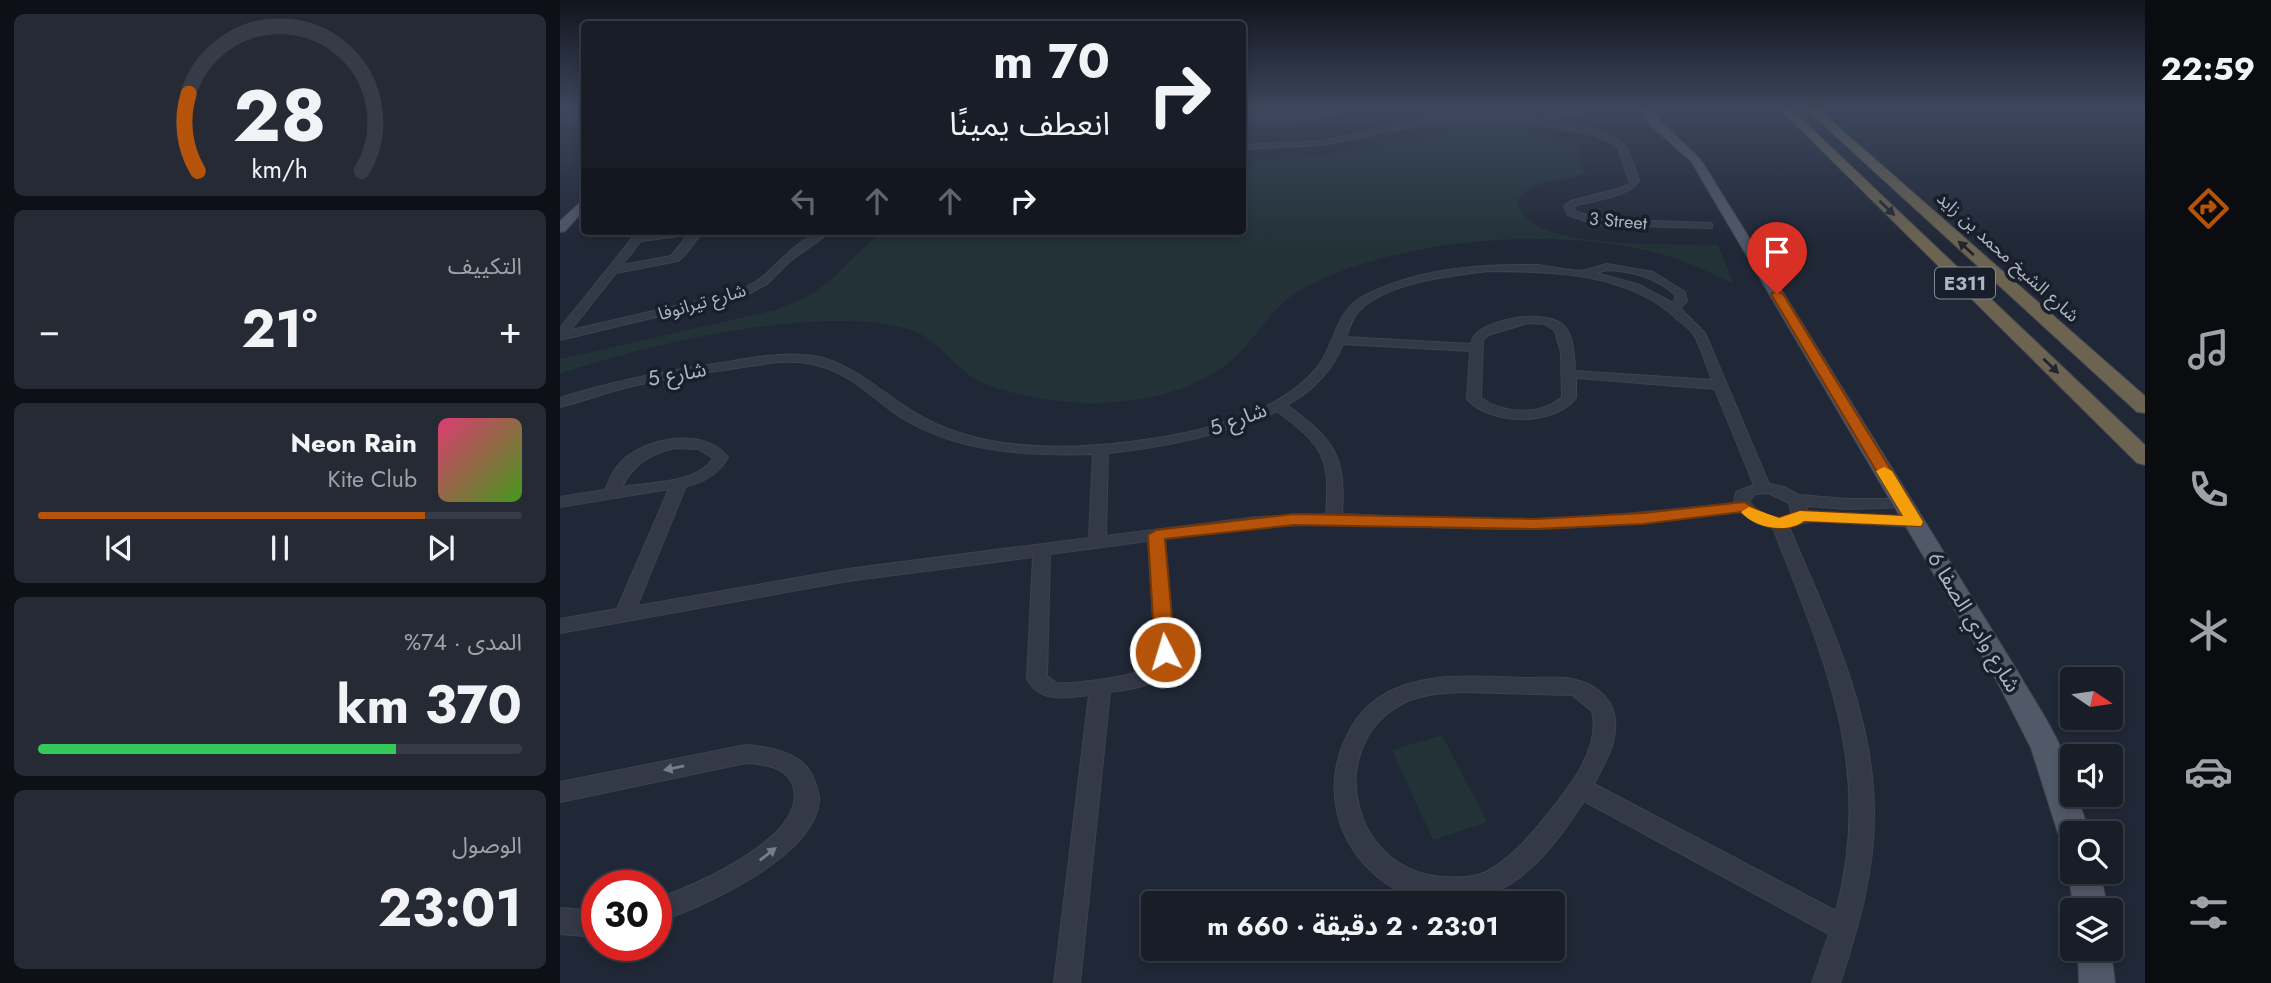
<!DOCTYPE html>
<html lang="ar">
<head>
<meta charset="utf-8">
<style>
	:root { --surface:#181d28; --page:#252a34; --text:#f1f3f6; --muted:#9fa2a8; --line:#363b45; --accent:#b45309 }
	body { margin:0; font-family:Jost,"Noto Sans Arabic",sans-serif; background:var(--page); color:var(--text); direction:rtl; height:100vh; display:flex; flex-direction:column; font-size:26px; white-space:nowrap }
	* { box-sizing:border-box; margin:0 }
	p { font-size:23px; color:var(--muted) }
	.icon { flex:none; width:38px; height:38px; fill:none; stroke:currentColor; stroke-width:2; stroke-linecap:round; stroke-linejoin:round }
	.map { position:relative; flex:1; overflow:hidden; direction:ltr }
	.side { display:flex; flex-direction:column; gap:14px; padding:14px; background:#0d1016; width:560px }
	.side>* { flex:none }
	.guide { position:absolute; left:21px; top:21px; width:665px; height:214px; border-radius:7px; box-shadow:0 4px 10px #0003,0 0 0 2px var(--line); direction:rtl; background:#181d28; color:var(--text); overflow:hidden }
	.needle { width:46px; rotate:103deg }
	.buttons { position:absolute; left:1500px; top:667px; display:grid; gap:14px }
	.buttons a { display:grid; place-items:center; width:63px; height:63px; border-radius:7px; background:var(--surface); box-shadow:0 4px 10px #0003,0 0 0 2px var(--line); font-size:35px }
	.speed { position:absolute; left:21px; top:870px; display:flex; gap:14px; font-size:35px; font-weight:700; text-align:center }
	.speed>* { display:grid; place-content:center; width:91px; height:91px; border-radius:50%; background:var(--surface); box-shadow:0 4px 10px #0003,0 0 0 2px var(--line); line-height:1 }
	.speed .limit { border:10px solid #d22; background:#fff; color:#111 }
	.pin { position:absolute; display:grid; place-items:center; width:60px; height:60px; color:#fff; margin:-72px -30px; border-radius:50% 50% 50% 0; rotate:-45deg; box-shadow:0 0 7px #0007 }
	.pin .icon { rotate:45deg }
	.me { position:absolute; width:77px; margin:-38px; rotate:355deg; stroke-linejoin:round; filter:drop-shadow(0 0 5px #0008) }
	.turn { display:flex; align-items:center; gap:24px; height:147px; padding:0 21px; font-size:32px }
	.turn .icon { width:91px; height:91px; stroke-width:2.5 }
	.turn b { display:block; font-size:49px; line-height:60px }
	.lanes { display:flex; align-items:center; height:66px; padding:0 21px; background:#0003; justify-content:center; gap:35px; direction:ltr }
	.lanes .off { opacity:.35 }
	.big { font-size:52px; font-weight:700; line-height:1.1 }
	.side .card { flex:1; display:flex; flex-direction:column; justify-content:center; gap:10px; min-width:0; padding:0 24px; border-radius:10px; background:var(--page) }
	.side .dial { align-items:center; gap:0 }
	.dial svg { height:182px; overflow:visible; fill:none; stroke:var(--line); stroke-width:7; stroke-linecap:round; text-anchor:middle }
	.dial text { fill:var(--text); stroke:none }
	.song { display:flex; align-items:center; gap:21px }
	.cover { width:84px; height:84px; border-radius:10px; background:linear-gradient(135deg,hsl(340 70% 55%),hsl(100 70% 35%)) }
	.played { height:7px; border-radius:4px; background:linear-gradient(90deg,var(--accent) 80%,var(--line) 80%) }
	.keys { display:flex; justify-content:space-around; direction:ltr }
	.heat { display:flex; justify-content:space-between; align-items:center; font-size:38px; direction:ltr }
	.charge { height:10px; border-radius:5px; background:linear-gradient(90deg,#34c759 74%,var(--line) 0) }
	.trip { position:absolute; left:581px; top:891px; width:424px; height:70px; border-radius:7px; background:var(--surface); box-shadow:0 4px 10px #0003,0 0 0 2px var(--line); font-weight:700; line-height:70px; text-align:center; direction:rtl }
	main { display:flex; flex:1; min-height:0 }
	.dock { display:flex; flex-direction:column; width:126px; justify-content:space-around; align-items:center; background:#0a0c10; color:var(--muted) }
	.dock .icon { width:49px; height:49px }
	.dock .on { color:var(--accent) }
	.dock b { font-size:32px; color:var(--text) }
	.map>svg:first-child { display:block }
</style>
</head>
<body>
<main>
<nav class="dock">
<b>22:59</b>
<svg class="icon on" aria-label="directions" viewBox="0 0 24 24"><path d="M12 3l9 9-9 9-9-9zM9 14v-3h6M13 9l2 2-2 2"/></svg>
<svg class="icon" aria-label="music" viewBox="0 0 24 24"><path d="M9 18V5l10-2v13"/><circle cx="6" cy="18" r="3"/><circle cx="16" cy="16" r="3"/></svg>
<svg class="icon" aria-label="phone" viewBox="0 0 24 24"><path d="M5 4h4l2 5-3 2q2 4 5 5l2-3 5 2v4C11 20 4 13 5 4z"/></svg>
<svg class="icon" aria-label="climate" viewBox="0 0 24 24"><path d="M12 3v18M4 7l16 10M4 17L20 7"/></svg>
<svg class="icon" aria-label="car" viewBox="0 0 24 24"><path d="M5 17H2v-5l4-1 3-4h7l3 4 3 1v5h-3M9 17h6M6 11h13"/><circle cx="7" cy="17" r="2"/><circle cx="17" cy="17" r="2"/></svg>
<svg class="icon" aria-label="filters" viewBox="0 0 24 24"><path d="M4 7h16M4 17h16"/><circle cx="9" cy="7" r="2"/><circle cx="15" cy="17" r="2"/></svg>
</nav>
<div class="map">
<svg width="1585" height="983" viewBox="0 0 1585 983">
	<rect width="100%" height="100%" fill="#202736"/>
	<g fill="#223237">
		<path d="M956,129l59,13 5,5 -1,16 6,10c-22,11 -56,4 -68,29 2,4 4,11 7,14 33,34 148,27 194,29l16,39c-27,-13 -53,-25 -82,-32 -99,-26 -261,-13 -351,38 -26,15 -38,37 -57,58 -35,39 -87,51 -137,55 -32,3 -108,-8 -135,-26 -19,-13 -37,-38 -59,-46 -84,-30 -269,14 -353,43v-15l219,-50c10,-5 21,-8 30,-14 29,-16 48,-46 75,-64h358l1,-57 17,-13 87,-8 108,-23z"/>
		<path d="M882,735l45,87 -54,18 -41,-90z"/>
	</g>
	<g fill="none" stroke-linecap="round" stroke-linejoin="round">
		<defs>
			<g id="minor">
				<path d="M784,109h15l-70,14h-47v-4h47z"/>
				<path d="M1024,110l2,3 -31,1 -4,9c19,3 61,6 73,22 7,9 11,24 15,35 -5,15 -46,21 -62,25l-3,2 1,4 23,8 111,4 3,1v4l-115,-3 -29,-10 -4,-9 7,-5 50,-13 9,-5 -12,-35 -5,-5 -20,-8 -75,-14 -82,1 -114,23 -80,4v-4l80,-4 114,-23 82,-1 26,5 6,-11z"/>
				<path d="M78,231h10l-2,3 60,-3c-12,7 -16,22 -28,30l-62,12 -45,57 165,-38c8,-4 17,-8 24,-13 21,-17 43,-48 72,-48l-42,30 -23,23 -23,12 -184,44v-12zM128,235l-17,21 -49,9 19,-24z"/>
				<path d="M1047,264l46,8 32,20 2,9 -7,7 25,25 64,151 15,3 15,8 48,4h57l8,5 -2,3 -63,2 -41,-3 2,5 107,6 8,5 -8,5 -104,-6 -22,6c38,90 85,185 85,285 1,59 -16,116 -34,171h-28l17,-49 -245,-133c-21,33 -50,73 -87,90 -96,47 -197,-57 -151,-153 8,-18 20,-33 37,-43 44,-25 98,-18 146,-17 15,0 33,-2 47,2 17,4 34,16 38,34 6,24 -9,49 -20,70l242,127c39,-142 -12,-253 -63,-383l-17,-5 -16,-11c-69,8 -138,16 -207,17 -66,1 -132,-4 -198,-5 -57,0 -114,8 -170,15l10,113c-7,34 -36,36 -65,40l-30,291h-26l35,-288c-23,3 -49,8 -62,-16l6,-122 -185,24 -288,52v-14l57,-10 52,-120 -109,18v-10l45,-7c4,-10 9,-21 17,-29 26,-24 82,-34 106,-4 -9,17 -23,25 -42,29l-49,120 211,-37 241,-31 4,-84c-64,2 -134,-1 -191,-36 -27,-18 -53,-46 -86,-53 -25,-7 -53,-1 -79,3 -39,6 -78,11 -116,21 -20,5 -40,13 -61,18v-9c55,-18 111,-28 167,-36 30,-5 62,-11 92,-5 35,8 63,36 93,54 63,40 146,40 217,31 60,-7 148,-25 188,-74 18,-22 18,-56 45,-71 53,-28 114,-33 173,-32 14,0 38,8 51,5 7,-1 14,-5 21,-6zM1047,270c25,1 50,8 68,25v5l-2,3 -36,-19 -41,-11zM929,271c63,0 141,2 189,49 5,4 12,9 16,15 8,13 12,31 18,45l-137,-9c-1,-14 -1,-32 -9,-43 -16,-22 -93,-9 -95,16l-125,-7c3,-9 6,-18 12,-25 26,-29 94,-37 131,-41zM968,323l17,1 10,7 6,22 1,44c-21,19 -59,17 -81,1l2,-58 5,-5zM783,344l127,7 -3,48c24,27 86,27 109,-1v-20l139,11 39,96 -18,7 -2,11c-66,7 -132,14 -198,16 -65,2 -129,-2 -194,-5 4,-59 -8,-74 -55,-109 25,-14 45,-34 56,-61zM717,411c45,34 54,45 49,103l-70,3 -150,19 2,-83c58,-6 116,-18 169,-42zM115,448l23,1 15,9c-15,26 -64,24 -91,29 11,-23 28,-33 53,-39zM1208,493l21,10 3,13c-17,5 -33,0 -43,-15l6,-7zM588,541l7,111c-1,6 -2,11 -7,15 -12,10 -75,17 -92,16l-9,-7 3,-122zM904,692l108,3 20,16c9,35 -20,73 -41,99 -18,23 -39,48 -65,62 -12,6 -29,6 -42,5 -91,-5 -120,-125 -47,-170 20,-13 44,-14 67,-15z"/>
				<path d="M186,745c25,2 59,8 68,35 2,5 6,15 5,21 -5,57 -116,105 -163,122v-24c38,-13 149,-61 138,-110 -5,-22 -29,-25 -48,-26l-186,39v-20z"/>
				<path d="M0,908l37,3v26l-37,-3z"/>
			</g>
			<g id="major">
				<path d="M1078,109h10l53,51 317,512c20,36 54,80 54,122h4l14,39h-18v13l-9,-3 -5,-10 -27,-85 -33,-65 -307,-522 -40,-35z"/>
				<path d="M24,199v11l-19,21 -5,1v-11z"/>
				<path d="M1512,862v10h28l8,38h-34l-6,-38z"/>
				<path d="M1550,943l5,40h-36l-1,-35h32z"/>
			</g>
			<g id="highway">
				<path d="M1220,109h11l354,336v20l-8,-2z"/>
				<path d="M1246,109h12l327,287v17l-8,-1z"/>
			</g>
		</defs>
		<use href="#minor" stroke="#3d4250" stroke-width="2"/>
		<use href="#major" stroke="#3d4250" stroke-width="2"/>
		<use href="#highway" stroke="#3b414e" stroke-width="2"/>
		<use href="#minor" fill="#333946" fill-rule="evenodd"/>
		<use href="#major" fill="#515867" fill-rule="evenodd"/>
		<use href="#highway" fill="#6c6451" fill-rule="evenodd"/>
	</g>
	<defs><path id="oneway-solid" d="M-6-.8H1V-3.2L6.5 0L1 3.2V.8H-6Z" transform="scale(1.75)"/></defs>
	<g fill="#21252f">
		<use href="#oneway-solid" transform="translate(1327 208) rotate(44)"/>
		<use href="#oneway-solid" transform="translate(1406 248) rotate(-138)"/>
		<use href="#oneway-solid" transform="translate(1491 366) rotate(44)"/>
	</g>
	<g fill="#767d8b">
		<use href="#oneway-solid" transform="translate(114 768) rotate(168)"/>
		<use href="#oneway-solid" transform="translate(208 854) rotate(-38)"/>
	</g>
	<linearGradient id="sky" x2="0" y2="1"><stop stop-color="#12151e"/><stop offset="0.44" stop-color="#3c475d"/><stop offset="1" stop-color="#3c475d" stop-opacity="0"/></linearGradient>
	<rect width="1585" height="247" fill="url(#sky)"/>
	<path fill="#b45309" stroke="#753606" stroke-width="2" d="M1217,291l6,3 140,228 -2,4 -117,-5c-20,15 -46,4 -63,-9l-98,12 -108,5 -241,-4 -129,14 10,113 -3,5 -7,2 -7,-2 -3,-5 -7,-117 8,-5 138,-16 241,5 108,-6 101,-11 23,13 12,3 21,-7 103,5 -132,-222z"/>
	<path fill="#f59e0b" d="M1324,467l8,4 31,51 -2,4 -117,-5c-17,13 -50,7 -63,-9l8,-5 30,11 21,-7 103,5 -27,-45z"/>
	<g text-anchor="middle" stroke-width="7" stroke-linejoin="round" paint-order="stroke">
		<g font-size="18" fill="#adb4c3" stroke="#191e2b">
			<text transform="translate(1058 221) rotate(5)" y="6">3 Street</text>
			<text transform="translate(1448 257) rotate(42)" y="6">شارع الشيخ محمد بن زايد</text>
			<text transform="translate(142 302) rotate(-16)" y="6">شارع تيرانوفا</text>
		</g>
		<rect fill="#191e2b" stroke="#818795" stroke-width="2" x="1375" y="267.5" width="60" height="31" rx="5"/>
		<g font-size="19" font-weight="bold" fill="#adb4c3">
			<text x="1405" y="290">E311</text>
		</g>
		<g font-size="21" fill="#adb4c3" stroke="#191e2b">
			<text transform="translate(117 374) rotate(-10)" y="7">شارع 5</text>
			<text transform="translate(678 419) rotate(-20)" y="7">شارع 5</text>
			<text transform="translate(1414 622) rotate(59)" y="7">شارع وادي الصفا 6</text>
		</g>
	</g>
</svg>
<div class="buttons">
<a><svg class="needle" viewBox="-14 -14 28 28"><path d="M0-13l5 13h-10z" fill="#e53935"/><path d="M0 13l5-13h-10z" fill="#9fa2a8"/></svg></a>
<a><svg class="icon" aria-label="sound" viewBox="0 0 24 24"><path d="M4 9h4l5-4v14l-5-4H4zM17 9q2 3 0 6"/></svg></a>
<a><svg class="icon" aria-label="search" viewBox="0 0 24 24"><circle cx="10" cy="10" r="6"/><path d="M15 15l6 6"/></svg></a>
<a><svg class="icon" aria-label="layers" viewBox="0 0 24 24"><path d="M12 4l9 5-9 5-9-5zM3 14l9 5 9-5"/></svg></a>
</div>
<div class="speed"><div class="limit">30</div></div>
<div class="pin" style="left:1217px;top:294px;background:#d93025"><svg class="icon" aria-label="arrive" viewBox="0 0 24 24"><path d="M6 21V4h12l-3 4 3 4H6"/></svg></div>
<svg class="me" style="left:605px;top:652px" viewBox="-20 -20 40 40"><circle r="17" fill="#b45309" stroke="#fff" stroke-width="3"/><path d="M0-11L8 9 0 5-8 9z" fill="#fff"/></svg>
<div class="trip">23:01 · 2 دقيقة · 660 m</div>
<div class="guide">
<div class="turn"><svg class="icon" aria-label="right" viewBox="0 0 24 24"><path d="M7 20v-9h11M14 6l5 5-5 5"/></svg><div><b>70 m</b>انعطف يمينًا</div></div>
<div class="lanes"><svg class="icon off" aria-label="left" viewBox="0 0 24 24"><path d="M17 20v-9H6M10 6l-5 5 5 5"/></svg><svg class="icon off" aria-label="ahead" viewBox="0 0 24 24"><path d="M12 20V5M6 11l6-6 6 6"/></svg><svg class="icon off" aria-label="ahead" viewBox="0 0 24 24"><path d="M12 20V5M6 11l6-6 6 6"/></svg><svg class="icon" aria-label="right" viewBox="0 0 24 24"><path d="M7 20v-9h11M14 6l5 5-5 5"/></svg></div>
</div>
</div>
<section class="side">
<div class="card dial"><svg viewBox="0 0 100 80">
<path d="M14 69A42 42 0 1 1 86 69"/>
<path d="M14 69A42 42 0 0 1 10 35" stroke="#b45309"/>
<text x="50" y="56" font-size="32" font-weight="700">28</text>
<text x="50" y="72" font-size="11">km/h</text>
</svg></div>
<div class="card"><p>التكييف</p>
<div class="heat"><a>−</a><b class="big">21°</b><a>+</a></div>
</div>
<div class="card">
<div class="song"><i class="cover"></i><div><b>Neon Rain</b><p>Kite Club</p></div></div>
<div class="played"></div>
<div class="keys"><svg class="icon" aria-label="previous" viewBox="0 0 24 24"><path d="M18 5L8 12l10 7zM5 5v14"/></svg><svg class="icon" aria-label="pause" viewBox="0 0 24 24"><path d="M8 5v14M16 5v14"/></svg><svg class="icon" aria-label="next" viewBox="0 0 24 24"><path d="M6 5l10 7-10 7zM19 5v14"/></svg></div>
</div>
<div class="card"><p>المدى · 74%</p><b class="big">370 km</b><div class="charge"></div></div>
<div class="card"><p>الوصول</p><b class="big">23:01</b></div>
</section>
</main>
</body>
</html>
